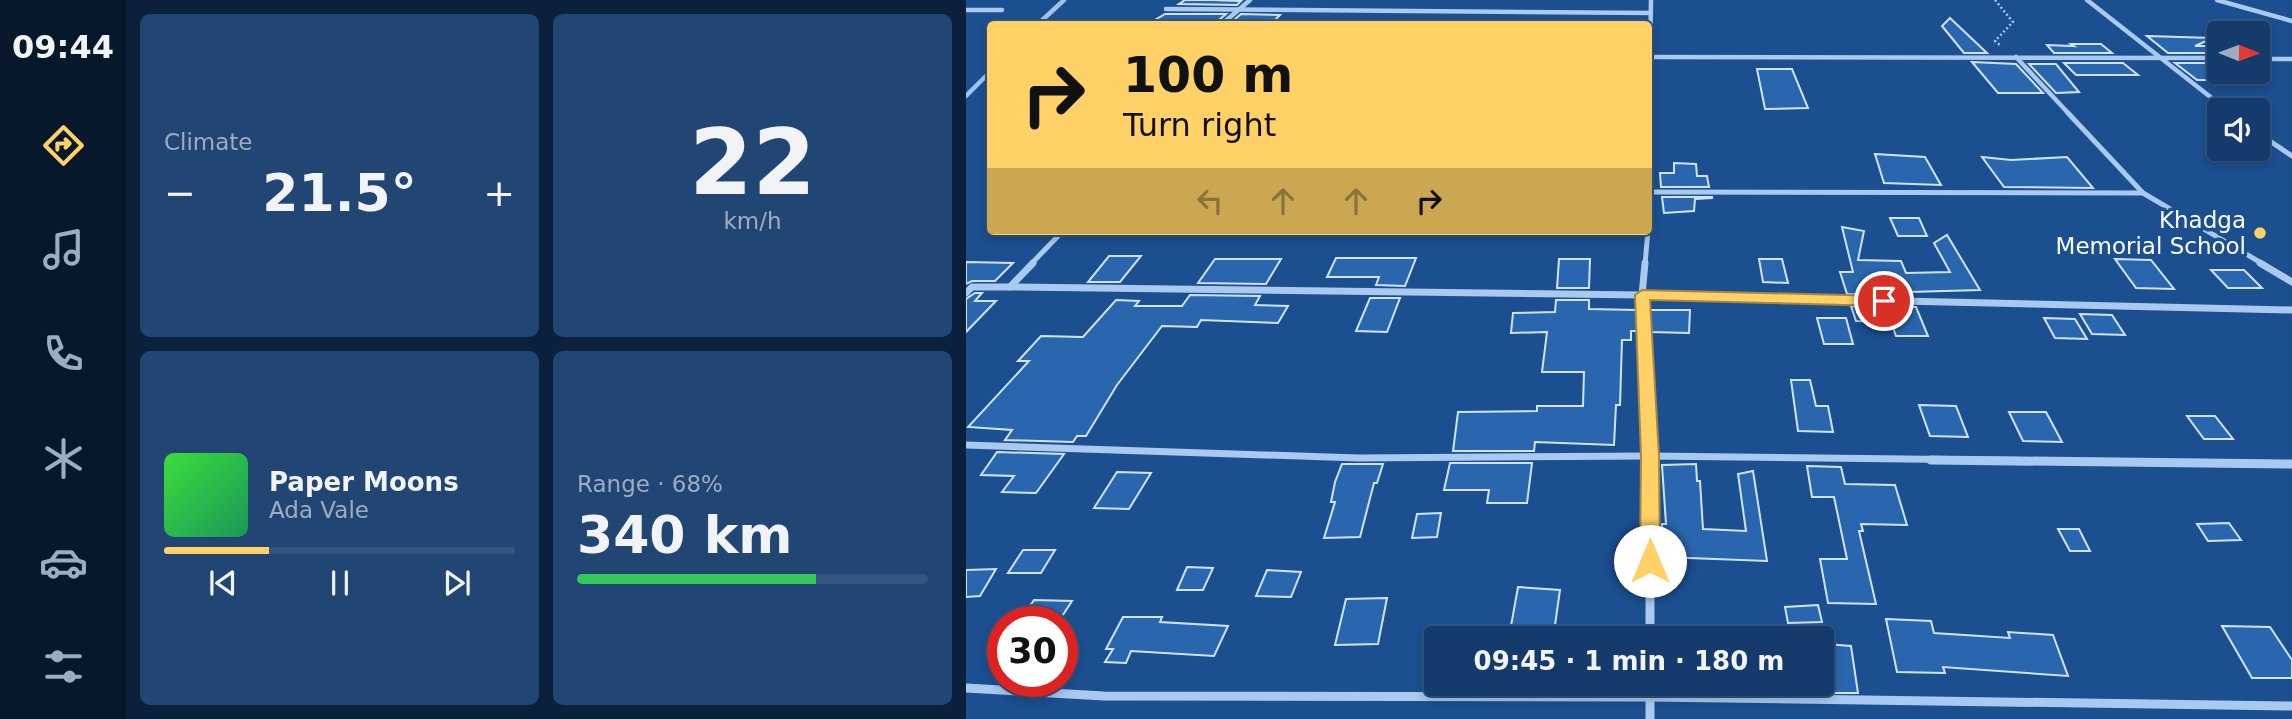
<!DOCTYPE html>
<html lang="en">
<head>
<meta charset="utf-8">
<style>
	:root { --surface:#143b6b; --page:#214673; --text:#f1f3f6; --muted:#9dadc1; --line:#33557e; --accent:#ffd166 }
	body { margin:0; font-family:"DejaVu Sans",sans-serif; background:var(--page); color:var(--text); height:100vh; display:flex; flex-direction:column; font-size:26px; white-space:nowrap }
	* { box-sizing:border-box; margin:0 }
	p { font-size:23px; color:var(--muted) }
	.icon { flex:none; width:38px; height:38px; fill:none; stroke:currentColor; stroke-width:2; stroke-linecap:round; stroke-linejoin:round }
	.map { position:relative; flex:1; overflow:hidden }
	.panel { display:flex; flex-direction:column; gap:14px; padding:14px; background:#0b203b; width:840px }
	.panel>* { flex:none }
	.hud { position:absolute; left:21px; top:21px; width:665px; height:214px; border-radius:7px; box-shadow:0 4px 10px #0003,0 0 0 2px var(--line); background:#ffd166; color:#111; overflow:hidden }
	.needle { width:46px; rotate:91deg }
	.controls { position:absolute; left:1241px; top:21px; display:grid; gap:14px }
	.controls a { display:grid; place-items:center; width:63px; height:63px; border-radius:7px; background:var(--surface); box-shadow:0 4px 10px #0003,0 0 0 2px var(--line); font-size:35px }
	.speed { position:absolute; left:21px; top:606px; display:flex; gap:14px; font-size:35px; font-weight:700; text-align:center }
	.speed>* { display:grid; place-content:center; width:91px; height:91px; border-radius:50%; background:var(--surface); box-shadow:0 4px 10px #0003,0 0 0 2px var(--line); line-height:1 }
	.speed .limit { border:10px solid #d22; background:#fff; color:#111 }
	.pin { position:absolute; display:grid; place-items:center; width:60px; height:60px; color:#fff; margin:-30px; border:4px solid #fff; border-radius:50%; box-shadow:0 2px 7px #0007 }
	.me { position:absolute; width:77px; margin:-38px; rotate:0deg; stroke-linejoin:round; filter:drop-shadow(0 0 5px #0008) }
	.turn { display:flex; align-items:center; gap:24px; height:147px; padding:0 21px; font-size:32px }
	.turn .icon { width:91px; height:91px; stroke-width:2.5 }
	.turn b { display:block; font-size:49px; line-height:60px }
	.lanes { display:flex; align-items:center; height:66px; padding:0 21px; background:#0003; justify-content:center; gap:35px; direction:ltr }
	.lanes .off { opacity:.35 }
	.big { font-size:52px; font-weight:800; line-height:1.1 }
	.panel .card { flex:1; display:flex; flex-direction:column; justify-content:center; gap:10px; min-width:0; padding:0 24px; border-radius:10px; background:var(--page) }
	.panel .dial { align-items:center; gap:0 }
	.dial b { font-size:91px; line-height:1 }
	.song { display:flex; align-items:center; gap:21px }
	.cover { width:84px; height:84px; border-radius:10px; background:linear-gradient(135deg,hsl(120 70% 55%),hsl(150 70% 35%)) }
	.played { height:7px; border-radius:4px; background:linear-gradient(90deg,var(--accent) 30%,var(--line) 30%) }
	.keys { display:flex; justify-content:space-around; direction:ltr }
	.heat { display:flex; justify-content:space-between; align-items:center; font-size:38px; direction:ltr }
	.charge { height:10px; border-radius:5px; background:linear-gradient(90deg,#34c759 68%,var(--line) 0) }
	.panel .tiles { flex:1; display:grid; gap:14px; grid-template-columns:repeat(2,1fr) }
	.trip { position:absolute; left:458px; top:626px; width:410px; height:70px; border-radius:7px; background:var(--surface); box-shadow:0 4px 10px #0003,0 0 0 2px var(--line); font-weight:800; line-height:70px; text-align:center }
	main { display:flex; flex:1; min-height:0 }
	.tabs { display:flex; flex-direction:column; width:126px; justify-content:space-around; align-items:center; background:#08182b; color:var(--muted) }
	.tabs .icon { width:49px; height:49px }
	.tabs .current { color:var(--accent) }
	.tabs b { font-size:32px; color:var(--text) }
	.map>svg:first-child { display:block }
</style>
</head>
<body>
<main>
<nav class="tabs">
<b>09:44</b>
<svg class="icon current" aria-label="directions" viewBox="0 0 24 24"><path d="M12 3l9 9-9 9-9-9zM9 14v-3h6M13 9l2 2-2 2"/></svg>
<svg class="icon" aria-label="music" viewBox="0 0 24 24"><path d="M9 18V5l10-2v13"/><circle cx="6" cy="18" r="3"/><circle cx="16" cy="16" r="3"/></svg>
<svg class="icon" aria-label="phone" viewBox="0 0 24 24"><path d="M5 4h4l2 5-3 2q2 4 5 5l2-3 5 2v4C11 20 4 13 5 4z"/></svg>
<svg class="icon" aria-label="climate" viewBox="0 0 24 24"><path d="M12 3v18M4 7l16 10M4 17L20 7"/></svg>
<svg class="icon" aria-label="car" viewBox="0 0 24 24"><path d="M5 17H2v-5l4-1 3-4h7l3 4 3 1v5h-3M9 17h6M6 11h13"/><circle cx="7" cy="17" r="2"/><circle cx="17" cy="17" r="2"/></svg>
<svg class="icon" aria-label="filters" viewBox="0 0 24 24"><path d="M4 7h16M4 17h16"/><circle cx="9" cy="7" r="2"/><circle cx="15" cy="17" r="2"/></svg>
</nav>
<section class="panel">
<div class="tiles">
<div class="card"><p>Climate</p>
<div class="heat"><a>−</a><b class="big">21.5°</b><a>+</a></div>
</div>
<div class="card dial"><b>22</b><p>km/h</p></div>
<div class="card">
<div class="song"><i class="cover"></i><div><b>Paper Moons</b><p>Ada Vale</p></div></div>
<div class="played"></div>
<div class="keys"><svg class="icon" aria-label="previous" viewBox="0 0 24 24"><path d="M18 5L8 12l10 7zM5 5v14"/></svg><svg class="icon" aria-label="pause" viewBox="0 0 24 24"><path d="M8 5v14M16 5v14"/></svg><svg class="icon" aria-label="next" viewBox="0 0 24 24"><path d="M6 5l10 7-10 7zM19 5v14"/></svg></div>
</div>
<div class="card"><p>Range · 68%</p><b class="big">340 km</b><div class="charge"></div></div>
</div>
</section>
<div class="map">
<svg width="1326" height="719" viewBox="0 0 1326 719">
	<rect width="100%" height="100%" fill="#1b4f8f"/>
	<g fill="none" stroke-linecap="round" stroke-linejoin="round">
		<g stroke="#9cc4f0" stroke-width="4.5">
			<path d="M72,24l26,-24"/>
			<path d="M0,96l24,-24"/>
		</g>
	</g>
	<g fill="#2a66ad" stroke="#cfe3fa" stroke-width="2">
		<path d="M219,0h27l29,1 -4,4 -58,-1z"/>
		<path d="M199,14h61l-7,6h-64z"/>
		<path d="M275,14l39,1 -5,5h-41z"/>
		<path d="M984,18l37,35h-23l-22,-27z"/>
		<path d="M1181,36l66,2 -18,8h24v7h-51z"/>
		<path d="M1105,44h30l11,9h-58l-7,-8 27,1z"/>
		<path d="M1006,62l44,2 27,29h-45z"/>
		<path d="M1098,63h59l15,12h-62z"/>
		<path d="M1209,63h44v17h-22z"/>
		<path d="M1063,64h27l23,28 -23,1z"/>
		<path d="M791,69h35l16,39 -43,1z"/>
		<path d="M909,154l50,3 16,28 -57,-2z"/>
		<path d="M1016,157l29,3 56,-3 26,31 -89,-1z"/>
		<path d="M708,163l22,1 1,12h10l2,11h-48l-1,-14h14z"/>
		<path d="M696,197h50v1l-17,1 -1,12 -30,2z"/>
		<path d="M924,218h29l8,18h-29z"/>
		<path d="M876,227l22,4 -6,29 43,1 5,12 44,-1 -16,-29 13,-8 33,55 -71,2 1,3 -63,-1 -7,-22h13z"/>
		<path d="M143,256h32l-21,26h-32z"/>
		<path d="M370,258h80l-11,28 -29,-1 3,-8h-52z"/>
		<path d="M249,259h66l-15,25 -68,-1z"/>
		<path d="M593,259h31l-1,29h-32z"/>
		<path d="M793,259h23l6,24 -25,-1z"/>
		<path d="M1149,259l36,1 23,29 -38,-1z"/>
		<path d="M0,262l47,1 -18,18h-23l-6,3z"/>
		<path d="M1245,270h33l18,18h-34z"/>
		<path d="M9,293h7l-7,8h21l-30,31v-33z"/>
		<path d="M224,295l70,1 -5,9 33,1 -10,17 -77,-3 -4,7 -35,-1 -45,59 -31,51h-9l-4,6 -68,-2 7,-10 -44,-3 61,-66h-11l23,-25 42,1 33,-37 23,1 -4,5h47z"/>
		<path d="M404,298h30l-13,34 -31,-1z"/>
		<path d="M590,300h33v9l48,1 1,21h-7v9h-9l-2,65h-4l-2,40 -79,-3 -1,9h-81l5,-39 79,-1v-5h46l1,-34h-42l5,-40 -36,1 2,-20 42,-1z"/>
		<path d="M885,306l65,1 12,29h-32l-5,-14 -35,-1z"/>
		<path d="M683,310h41l-1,23 -39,-1z"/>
		<path d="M1114,314l32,1 13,20 -33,-1z"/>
		<path d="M851,318h29l7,26h-29z"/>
		<path d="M1078,318l31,1 12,20 -32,-1z"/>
		<path d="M825,380h19l6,26h12l5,26 -35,-1z"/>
		<path d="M953,405l37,1 12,31 -38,-1z"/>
		<path d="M1043,412h37l16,30 -39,-1z"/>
		<path d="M1221,416h28l18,23h-29z"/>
		<path d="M31,452l67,2 -28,39 -34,-1 12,-16 -33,-1z"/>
		<path d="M484,463h82l-5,40h-40l2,-13h-45z"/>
		<path d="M376,464h41l-6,19h-3l-14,54 -36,1 11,-36h-4l4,-20z"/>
		<path d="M730,464l1,17h3l3,48 43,2 -8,-57 15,-3 14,90 -104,-4 -1,-33h4l-4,-59z"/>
		<path d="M841,466l34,1 4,17 50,1 12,40 -46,-1 2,7h-4l17,73 -48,-1 -8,-44h27l-13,-62h-22z"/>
		<path d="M151,472l34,1 -22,36 -35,-1z"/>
		<path d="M475,513l-4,24 -25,1 5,-24z"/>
		<path d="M1263,523l12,17 -33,1 -11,-17z"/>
		<path d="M1092,529h21l11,22h-20z"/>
		<path d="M57,550h32l-14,23h-33z"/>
		<path d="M221,567l26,1 -10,22h-26z"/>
		<path d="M30,569l-16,27 -14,1v-27z"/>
		<path d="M301,570l34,2 -10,25 -35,-1z"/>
		<path d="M552,587l42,3 -7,49 -44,-2z"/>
		<path d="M421,598l-9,46 -43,1 11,-46z"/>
		<path d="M68,600l38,1 -13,20h-39z"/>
		<path d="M852,605l4,17 -34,1 -3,-16z"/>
		<path d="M157,617h39l-2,5 68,4 -14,30 -83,-5 -5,12 -21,-1 8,-13h-7z"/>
		<path d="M920,619l45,2 3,12 76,5 -2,-6 45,3 15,41 -125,-9 2,6 -48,-1z"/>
		<path d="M1256,626l48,1 22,33v18h-40z"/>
		<path d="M860,644l25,2 7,47h-26z"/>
	</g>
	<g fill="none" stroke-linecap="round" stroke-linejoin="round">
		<path stroke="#a9c9ee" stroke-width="2.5" stroke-dasharray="2 2.5" stroke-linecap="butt" d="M1029,0l18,22 -18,19 5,4"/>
		<g stroke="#a9c9ee" stroke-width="4.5">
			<path d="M1121,0l140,110"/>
			<path d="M1251,0l75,21"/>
			<path d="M200,9l485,4"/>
			<path d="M0,10h36"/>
			<path d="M256,24l28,-24"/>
			<path d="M682,57l571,1"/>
			<path d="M1050,57l54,58"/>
			<path d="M1292,59h34"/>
			<path d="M683,115l2,-115"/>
		</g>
		<g stroke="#a9c9ee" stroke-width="5">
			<path d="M1102,113l75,80 120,71"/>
			<path d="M1292,133l34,23"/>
			<path d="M682,192l495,1"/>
			<path d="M682,220l1,-107"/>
			<path d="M65,264l32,-33"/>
			<path d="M679,264l3,-33"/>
		</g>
		<g stroke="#a9c9ee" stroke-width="7">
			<path d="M679,263l-3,32 8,166"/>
			<path d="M1294,263l32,19"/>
			<path d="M44,287l632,8 650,15"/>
			<path d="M0,293l6,-6h38l23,-24"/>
			<path d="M0,445l392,13 292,-2 422,5"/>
		</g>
		<g stroke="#a9c9ee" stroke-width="9">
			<path d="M684,460v179"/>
			<path d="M965,460l361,4"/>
			<path d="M684,684v35"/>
			<path d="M0,688l138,8 546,1 642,9"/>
		</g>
	</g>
	<path fill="#ffd166" stroke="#a68842" stroke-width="2" d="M676,290l242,6 8,5 -8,5 -234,-6 9,156 1,105 -3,6 -7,3 -7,-3 -3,-6 1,-105 -6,-161z"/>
	<circle fill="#ffd166" stroke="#1b4f8f" stroke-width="2.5" cx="1294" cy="233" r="7"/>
	<g text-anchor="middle" stroke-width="7" stroke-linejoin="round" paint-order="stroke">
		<g font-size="23" fill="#fff" stroke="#1b4f8f" text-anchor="end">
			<text x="1280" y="228">Khadga<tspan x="1280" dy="26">Memorial School</tspan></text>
		</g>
	</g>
</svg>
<div class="controls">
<a><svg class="needle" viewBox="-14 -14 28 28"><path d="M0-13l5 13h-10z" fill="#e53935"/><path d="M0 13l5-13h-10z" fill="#9dadc1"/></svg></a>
<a><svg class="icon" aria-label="sound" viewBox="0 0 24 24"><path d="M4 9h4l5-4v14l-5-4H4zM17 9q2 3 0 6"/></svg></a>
</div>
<div class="speed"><div class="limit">30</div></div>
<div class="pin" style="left:918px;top:301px;background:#d93025"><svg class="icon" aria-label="arrive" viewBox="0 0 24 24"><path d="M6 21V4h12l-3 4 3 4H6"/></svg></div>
<svg class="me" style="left:684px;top:561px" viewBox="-20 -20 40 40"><circle r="19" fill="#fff"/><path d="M0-13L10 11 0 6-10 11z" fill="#ffd166"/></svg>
<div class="trip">09:45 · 1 min · 180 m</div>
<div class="hud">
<div class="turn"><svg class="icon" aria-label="right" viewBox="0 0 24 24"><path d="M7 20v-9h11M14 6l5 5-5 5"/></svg><div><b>100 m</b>Turn right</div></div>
<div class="lanes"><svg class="icon off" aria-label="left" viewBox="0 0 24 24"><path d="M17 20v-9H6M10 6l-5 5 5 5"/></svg><svg class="icon off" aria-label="ahead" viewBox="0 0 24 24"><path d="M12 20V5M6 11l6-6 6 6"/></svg><svg class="icon off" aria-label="ahead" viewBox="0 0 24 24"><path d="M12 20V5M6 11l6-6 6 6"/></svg><svg class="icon" aria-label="right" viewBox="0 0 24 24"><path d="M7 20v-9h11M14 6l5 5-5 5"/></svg></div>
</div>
</div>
</main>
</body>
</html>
